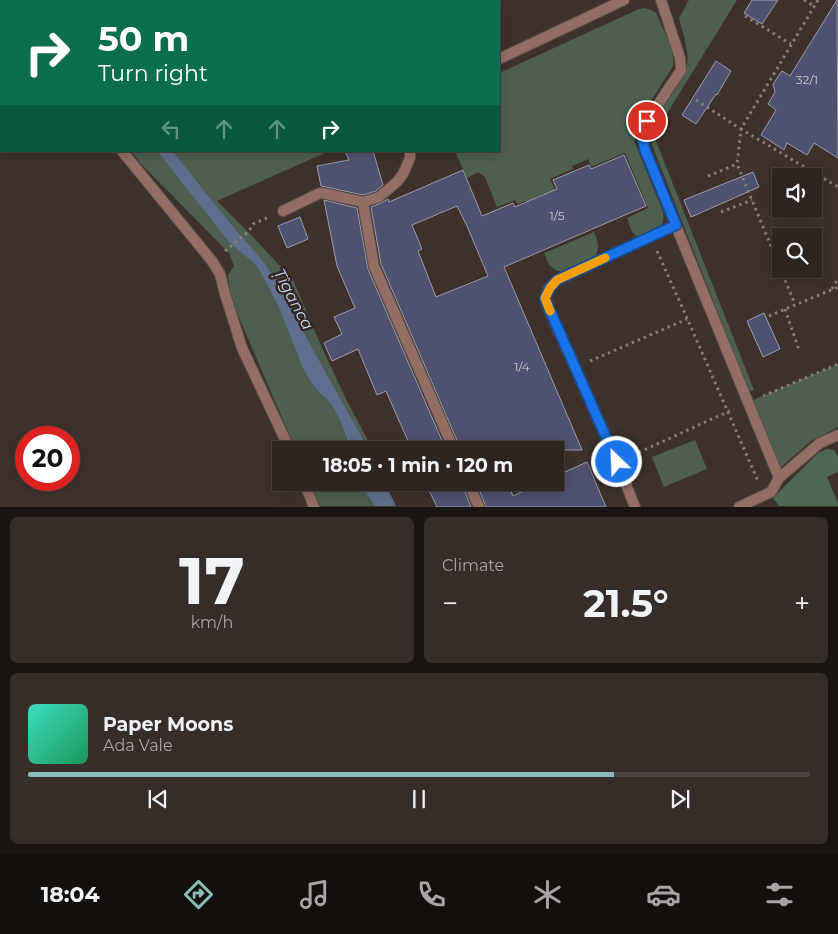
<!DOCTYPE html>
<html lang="en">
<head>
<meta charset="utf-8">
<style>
	:root { --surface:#2e2520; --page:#362d29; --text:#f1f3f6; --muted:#a7a5a5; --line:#49423e; --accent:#8bbbb9 }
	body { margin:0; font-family:Montserrat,sans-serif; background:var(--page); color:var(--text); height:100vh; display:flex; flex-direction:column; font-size:19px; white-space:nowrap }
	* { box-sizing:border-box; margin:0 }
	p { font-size:16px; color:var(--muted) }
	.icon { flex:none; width:28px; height:28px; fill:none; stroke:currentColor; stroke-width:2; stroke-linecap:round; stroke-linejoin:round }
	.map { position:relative; height:507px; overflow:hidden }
	.drawer { display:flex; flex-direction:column; gap:10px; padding:10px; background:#191412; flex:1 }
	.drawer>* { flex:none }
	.banner { position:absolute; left:0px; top:0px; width:500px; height:152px; box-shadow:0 2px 12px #0003,0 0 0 1px var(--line); background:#0b6e4f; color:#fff; overflow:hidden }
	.fabs { position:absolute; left:772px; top:168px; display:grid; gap:10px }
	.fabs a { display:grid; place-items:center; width:50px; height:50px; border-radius:0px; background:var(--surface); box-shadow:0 2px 12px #0003,0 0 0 1px var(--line); font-size:25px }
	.speed { position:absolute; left:15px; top:426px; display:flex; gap:10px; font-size:25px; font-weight:700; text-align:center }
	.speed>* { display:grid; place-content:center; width:65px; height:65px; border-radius:50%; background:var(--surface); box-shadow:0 2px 12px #0003,0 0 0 1px var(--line); line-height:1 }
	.speed .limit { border:8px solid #d22; background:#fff; color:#111 }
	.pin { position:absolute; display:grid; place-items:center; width:42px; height:42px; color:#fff; margin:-21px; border:2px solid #fff; border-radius:50%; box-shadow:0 1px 5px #0007 }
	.me { position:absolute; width:55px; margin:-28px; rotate:336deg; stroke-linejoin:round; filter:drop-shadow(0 0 4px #0008) }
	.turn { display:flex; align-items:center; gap:18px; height:105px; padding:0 15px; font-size:22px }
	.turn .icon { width:65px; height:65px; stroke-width:2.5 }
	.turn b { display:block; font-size:35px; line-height:42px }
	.lanes { display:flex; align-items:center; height:48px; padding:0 15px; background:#0003; justify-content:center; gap:25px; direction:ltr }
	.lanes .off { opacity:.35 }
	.big { font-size:38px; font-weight:700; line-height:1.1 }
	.drawer .card { flex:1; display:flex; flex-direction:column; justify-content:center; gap:8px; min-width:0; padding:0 18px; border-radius:8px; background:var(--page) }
	.drawer .dial { align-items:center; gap:0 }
	.dial b { font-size:65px; line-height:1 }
	.song { display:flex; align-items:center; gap:15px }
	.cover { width:60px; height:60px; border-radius:8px; background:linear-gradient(135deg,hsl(170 70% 55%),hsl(150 70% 35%)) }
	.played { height:5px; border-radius:2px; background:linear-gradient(90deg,var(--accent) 75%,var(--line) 75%) }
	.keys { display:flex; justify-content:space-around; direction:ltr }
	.heat { display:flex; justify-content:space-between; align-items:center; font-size:28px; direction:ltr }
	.drawer .tiles { flex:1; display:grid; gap:10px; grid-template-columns:1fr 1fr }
	.card:last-child { grid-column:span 2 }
	.trip { position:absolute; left:272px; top:441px; width:292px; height:50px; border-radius:0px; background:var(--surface); box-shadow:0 2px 12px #0003,0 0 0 1px var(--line); font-weight:700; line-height:50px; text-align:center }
	.tab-bar { display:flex; height:80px; justify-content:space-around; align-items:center; background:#120f0d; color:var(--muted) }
	.tab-bar .icon { width:35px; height:35px }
	.tab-bar .selected { color:var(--accent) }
	.tab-bar b { font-size:22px; color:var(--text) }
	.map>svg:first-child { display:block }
</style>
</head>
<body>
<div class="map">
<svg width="838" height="507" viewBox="0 0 838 507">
	<rect width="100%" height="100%" fill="#3e312b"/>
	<g fill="#4d5f4e">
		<path d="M689,0h48l-79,128 -2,13 98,249 -5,2 -97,-247 -1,-15 2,-9c9,-13 32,-41 34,-56 3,-13 -5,-34 -8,-47z"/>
		<path d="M645,8l6,2 5,3c7,17 19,35 17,53l-37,59 -2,6 1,12 28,69c0,4 1,8 -1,12 -4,8 -22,17 -29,9 -3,-3 -4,-11 -6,-15l21,-10 -23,-55 -34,14 -3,-8 -16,7 1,3 -23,10 6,13 -29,14 -2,-5 -8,3 -2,-4 -18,7 -12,-30 -7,-5 -11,6 -12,-27h44v-78l140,-64z"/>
		<path d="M131,151h26l72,90 26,23 7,11 16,29 25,65 11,18 17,17 9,16 11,30h-55l-59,-137 -7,-22 -2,-16 6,-9 -5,-13 -88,-89z"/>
		<path d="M173,151h156l-112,50 36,36 40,43 30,70 23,49 27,51h-4l-60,-108 -28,-55 -39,-51 -25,-29z"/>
		<path d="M594,232c4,10 7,18 -1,26l-27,13h-9l-8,-6 -5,-12z"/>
		<path d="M838,364v63l-27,14 -31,27 -27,-68z"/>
		<path d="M695,440l12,29 -43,18 -12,-30z"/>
		<path d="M309,483h54l4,12 8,11h-57z"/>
	</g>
	<path fill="#4e694f" d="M827,449l7,1 4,7v15l-11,5 11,26v3h-59l-6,-8 45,-45z"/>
	<g fill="#5f6e8c">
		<path d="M157,151h16l44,56 44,52 20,28 28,55 60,108h-18l-11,-30 -9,-16 -17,-17 -11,-18 -25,-64 -16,-30 -7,-11 -26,-22z"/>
		<path d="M363,483h22l11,23h-21l-8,-11z"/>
	</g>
	<g fill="#4f5170" stroke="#9b9caa" fill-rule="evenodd">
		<path d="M752,0h26l-16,24 -18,-11z"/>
		<path d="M837,0l1,158 -24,-15 -7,12 -20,-12 -3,7 -23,-15 15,-25 -8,-6 7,-12 -2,-8 9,-13 8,5z"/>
		<path d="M716,61l15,10 -14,24 -1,-1 -20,30 -14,-9z"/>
		<path d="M345,151h28l10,34 -7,6 -13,4 -42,-9 -4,-20 32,-6z"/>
		<path d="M624,155l22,51 -142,61 78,183h-121l-80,-186 -10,-57 10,-4 7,-4 1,3 74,-32 19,46 31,-13 2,4 42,-18 -4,-9 36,-15 2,4zM457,206l10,20 21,50 -52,21 -18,-46 4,-2 -10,-24z"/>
		<path d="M753,172l6,15 -68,30 -7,-17z"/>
		<path d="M324,200l33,8 11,61 78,181h-34l-26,-59 -9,4 -19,-46 -26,12 -8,-18 18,-9 -8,-17 21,-9 -18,-42z"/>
		<path d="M300,217l8,22 -21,9 -9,-22z"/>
		<path d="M764,313l16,36 -17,8 -16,-36z"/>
		<path d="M587,462l19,45h-120l-10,-25h31l6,14 29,-14h14v-6z"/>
		<path d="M435,482h26l10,25h-34l-10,-21z"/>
	</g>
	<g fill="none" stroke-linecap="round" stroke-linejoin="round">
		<defs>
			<g id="lane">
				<path d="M0,0l1,2"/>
				<path d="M197,0l1,1"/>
				<path d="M386,0v1"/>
				<path d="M661,0l19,58 1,12 -34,51 -4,14 2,15 134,328 41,-35 18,-8"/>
				<path d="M499,59l125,-59"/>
				<path d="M122,151l90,110 8,13 5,20 17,54 48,102"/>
				<path d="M363,202l11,64 80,184"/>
				<path d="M283,211l37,-18 7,1 36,8 16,-5 18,-15 6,-8 7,-16v-7"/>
				<path d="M304,482l10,25"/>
				<path d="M468,482l11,25"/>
				<path d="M635,507l-18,-45 -69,-155 -3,-9 4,-10 8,-8 119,-55"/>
				<path d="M739,507l32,-15 8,-14"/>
			</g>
		</defs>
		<use href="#lane" stroke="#5c4f4a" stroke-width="12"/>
		<g stroke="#887d78" stroke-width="3" stroke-dasharray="2.5 4" stroke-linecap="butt">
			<path d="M421,0l1,1"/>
			<path d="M804,0l10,6"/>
			<path d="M818,0l-77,129 97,58"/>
			<path d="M745,16l46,28"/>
			<path d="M696,100l45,29 -4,35 58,140"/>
			<path d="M708,176l29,-12"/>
			<path d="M721,212l31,-12"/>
			<path d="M225,251l24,-20 4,-7 16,-7"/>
			<path d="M657,251l30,67 71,163"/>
			<path d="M832,289l6,-11"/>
			<path d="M785,309l14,41"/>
			<path d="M769,316l69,-29"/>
			<path d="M590,361l97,-42"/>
			<path d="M763,396l75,-32"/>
			<path d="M633,455l101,-46"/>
		</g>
		<use href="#lane" stroke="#936e64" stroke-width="10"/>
	</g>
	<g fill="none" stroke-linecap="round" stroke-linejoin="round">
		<defs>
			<path id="route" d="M617,462l-69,-156 -3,-8 5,-10 7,-8 119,-55 -31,-75 -3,-15 5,-14"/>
		</defs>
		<use href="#route" stroke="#114b97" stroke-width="12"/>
		<use href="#route" stroke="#1a73e8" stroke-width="9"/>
		<path stroke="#f59e0b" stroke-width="9" d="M550,311l-5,-13 5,-10 7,-8 48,-22"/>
	</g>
	<g text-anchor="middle" stroke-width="5" stroke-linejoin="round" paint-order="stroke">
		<g font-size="12" fill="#cec8cd">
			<text x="807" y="84">32/1</text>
			<text x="557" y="220">1/5</text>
			<text x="522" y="371">1/4</text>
		</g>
		<g font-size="16" font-style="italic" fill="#c6d7f8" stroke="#332722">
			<text transform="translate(294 299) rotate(62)" y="6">Țîganca</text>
		</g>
	</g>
</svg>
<div class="fabs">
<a><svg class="icon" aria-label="sound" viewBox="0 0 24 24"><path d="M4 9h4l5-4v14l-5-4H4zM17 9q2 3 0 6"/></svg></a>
<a><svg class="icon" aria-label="search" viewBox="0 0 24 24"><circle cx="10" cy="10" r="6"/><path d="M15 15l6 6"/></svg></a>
</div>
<div class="speed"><div class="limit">20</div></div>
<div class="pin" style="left:647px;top:121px;background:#d93025"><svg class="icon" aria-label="arrive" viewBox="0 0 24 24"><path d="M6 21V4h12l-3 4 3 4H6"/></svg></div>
<svg class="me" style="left:617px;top:462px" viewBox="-20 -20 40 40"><circle r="17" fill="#1a73e8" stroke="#fff" stroke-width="3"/><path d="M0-11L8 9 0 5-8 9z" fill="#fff"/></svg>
<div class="trip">18:05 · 1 min · 120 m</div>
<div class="banner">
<div class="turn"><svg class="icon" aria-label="right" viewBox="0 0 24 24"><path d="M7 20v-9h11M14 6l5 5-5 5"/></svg><div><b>50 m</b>Turn right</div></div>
<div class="lanes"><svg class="icon off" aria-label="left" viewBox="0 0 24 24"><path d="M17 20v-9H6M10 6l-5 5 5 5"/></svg><svg class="icon off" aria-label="ahead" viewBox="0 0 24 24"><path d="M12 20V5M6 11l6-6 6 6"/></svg><svg class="icon off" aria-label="ahead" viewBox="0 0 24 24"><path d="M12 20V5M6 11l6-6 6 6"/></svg><svg class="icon" aria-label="right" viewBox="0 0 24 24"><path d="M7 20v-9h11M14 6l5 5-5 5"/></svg></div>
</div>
</div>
<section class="drawer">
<div class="tiles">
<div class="card dial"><b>17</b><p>km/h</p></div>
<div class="card"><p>Climate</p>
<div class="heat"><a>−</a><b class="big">21.5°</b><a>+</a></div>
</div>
<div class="card">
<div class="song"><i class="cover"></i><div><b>Paper Moons</b><p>Ada Vale</p></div></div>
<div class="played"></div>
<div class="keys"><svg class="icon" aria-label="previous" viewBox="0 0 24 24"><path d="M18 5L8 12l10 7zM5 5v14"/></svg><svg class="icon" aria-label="pause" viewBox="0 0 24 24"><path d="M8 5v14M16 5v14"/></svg><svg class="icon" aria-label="next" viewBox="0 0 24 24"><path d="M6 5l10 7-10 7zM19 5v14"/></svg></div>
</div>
</div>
</section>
<nav class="tab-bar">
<b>18:04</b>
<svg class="icon selected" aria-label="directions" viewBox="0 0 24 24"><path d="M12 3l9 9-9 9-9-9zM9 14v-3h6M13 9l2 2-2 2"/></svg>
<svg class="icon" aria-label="music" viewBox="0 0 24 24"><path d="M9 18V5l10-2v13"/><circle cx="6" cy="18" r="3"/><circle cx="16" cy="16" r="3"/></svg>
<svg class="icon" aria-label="phone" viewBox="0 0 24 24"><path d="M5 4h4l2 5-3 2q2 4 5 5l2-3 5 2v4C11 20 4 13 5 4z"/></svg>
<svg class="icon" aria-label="climate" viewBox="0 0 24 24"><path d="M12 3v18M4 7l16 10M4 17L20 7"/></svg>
<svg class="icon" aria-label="car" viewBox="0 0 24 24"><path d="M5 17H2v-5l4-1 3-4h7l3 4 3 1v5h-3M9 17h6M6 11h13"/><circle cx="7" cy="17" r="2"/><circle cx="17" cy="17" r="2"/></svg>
<svg class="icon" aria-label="filters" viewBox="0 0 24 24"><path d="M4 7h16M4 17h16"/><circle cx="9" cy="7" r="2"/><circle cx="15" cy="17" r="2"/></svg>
</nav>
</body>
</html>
